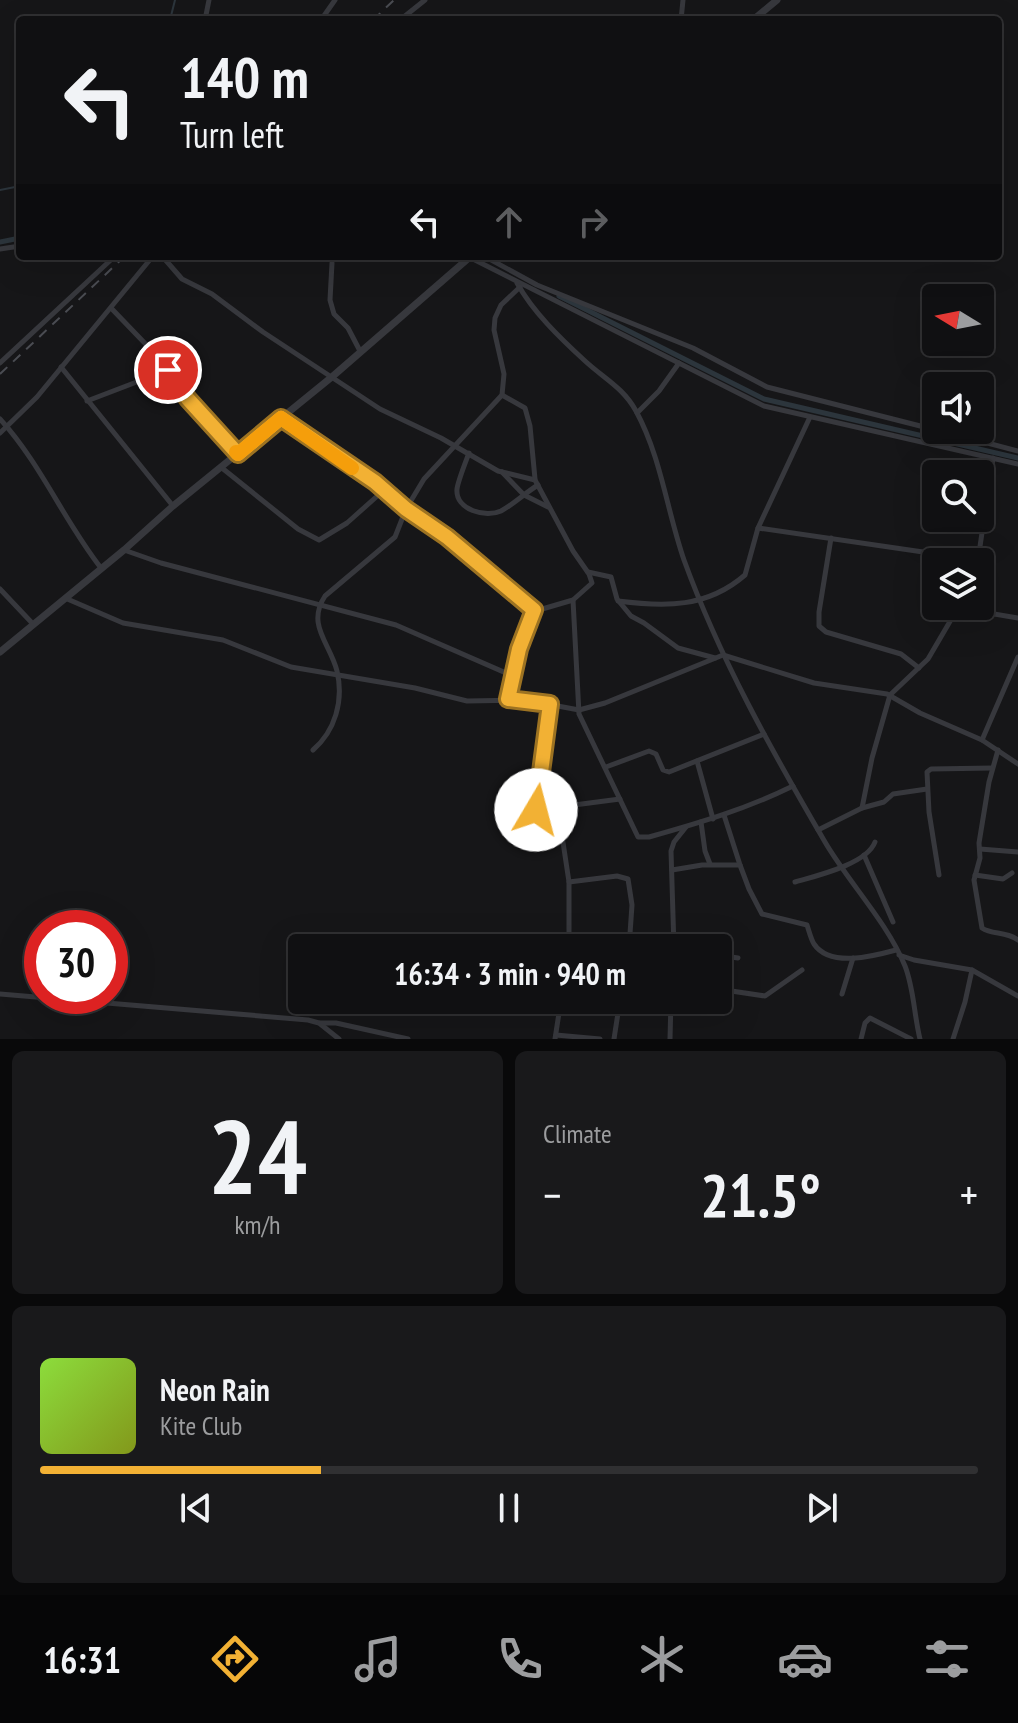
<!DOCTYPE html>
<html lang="en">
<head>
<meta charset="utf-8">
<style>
	:root { --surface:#101012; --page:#19191b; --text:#f1f3f6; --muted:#9c9d9f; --line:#303032; --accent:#f2b134 }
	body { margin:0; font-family:"PT Sans Narrow",sans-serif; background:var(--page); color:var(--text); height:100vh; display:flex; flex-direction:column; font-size:30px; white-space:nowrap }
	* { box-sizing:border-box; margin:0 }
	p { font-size:26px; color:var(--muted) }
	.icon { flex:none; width:44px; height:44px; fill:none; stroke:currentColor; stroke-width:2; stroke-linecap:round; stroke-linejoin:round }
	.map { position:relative; height:1039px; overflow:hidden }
	.side { display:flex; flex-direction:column; gap:12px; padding:12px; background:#09090a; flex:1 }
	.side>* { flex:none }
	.banner { position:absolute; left:16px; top:16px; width:986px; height:244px; border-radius:8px; box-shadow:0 8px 32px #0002,0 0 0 2px var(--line); background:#101012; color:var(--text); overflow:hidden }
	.needle { width:52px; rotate:280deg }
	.controls { position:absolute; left:922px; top:284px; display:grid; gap:16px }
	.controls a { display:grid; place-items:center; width:72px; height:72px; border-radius:8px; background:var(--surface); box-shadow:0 8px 32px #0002,0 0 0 2px var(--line); font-size:40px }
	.speed { position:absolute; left:24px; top:910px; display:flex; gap:16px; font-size:40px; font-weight:700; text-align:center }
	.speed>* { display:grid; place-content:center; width:104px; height:104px; border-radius:50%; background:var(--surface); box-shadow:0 8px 32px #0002,0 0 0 2px var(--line); line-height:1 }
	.speed .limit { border:12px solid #d22; background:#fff; color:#111 }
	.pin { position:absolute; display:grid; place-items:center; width:68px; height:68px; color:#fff; margin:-34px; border:4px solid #fff; border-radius:50%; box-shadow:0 2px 8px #0007 }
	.me { position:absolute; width:88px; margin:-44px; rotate:8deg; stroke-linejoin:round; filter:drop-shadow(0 0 6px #0008) }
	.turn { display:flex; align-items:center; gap:28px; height:168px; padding:0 32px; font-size:36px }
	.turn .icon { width:104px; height:104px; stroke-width:2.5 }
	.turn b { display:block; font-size:56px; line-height:68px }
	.lanes { display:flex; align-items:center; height:76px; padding:0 32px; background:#0003; justify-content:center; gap:40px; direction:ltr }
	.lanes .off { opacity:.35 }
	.big { font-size:60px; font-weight:600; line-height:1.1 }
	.side .card { flex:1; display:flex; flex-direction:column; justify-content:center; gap:12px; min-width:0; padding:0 28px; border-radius:12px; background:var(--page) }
	.side .dial { align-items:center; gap:0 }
	.dial b { font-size:104px; line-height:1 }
	.song { display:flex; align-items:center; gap:24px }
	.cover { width:96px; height:96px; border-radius:12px; background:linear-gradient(135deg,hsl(90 70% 55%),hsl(70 70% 35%)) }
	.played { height:8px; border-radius:4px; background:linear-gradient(90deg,var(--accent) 30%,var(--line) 30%) }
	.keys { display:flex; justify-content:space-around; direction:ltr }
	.heat { display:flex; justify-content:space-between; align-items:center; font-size:44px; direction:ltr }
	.side .tiles { flex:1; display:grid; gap:12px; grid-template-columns:1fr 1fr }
	.card:last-child { grid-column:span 2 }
	.trip { position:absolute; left:288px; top:934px; width:444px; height:80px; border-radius:8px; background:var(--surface); box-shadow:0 8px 32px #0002,0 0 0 2px var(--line); font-weight:600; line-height:80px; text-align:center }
	.tab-bar { display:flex; height:128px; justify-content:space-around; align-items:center; background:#060607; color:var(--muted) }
	.tab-bar .icon { width:56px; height:56px }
	.tab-bar .active { color:var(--accent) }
	.tab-bar b { font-size:36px; color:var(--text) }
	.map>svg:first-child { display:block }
</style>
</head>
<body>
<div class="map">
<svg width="1018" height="1039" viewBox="0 0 1018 1039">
	<rect width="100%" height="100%" fill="#161618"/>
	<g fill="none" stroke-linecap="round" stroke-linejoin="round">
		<g stroke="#2c353c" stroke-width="2">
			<path d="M170,20l5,-20"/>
			<path d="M0,190l20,-4"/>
		</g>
		<g stroke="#2c353c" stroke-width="5">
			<path d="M0,242l20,-4"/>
			<path d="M559,296l205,103 254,59"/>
		</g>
		<g stroke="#37383d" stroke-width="5">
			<path d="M205,20l4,-20"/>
			<path d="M321,20l14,-20"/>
			<path d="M400,20l25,-20"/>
			<path d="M681,20l2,-20"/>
			<path d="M0,249l20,-3"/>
			<path d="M162,256l20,23 30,15 51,38 117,77 61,29 57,33 37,9 38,71 16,23 3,9 -19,17 -41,12 -24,87"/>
			<path d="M467,256l297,150 254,58"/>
			<path d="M484,256l53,29 156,63 74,39 169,43"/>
			<path d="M332,263l-2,37 4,14 14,14 12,23"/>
			<path d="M517,283c16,29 43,55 67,77 19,18 39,27 52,51 25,46 31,100 48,149 36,99 88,191 141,282 24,41 62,80 80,124 9,23 9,49 15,73"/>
			<path d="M111,308l48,50 29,41 50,55"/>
			<path d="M0,363l115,-107"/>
			<path d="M61,367l112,139"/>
			<path d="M502,395l23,13 5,18 5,53"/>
			<path d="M87,401l81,-31"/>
			<path d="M637,413l22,-22 20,-28"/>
			<path d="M281,418l94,64 31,27 41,28 87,73"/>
			<path d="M0,419c41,45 64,102 101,149"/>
			<path d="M938,430l80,21"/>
			<path d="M0,433l37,-36 116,-141"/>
			<path d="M469,453c-3,8 -11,28 -12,36 -2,21 29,29 44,22 13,-7 24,-18 37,-26"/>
			<path d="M222,468l76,61 21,11 28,-17 37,-33"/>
			<path d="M502,472l22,23 24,12"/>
			<path d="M758,528l220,32"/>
			<path d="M831,538l-12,74v14l7,6 75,22 18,14"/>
			<path d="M124,550l37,13 235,62 117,51"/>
			<path d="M978,560l15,-102"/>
			<path d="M588,572l23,5 6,22 14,17 13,7 34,25 37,10"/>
			<path d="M0,589l33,35"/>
			<path d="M65,598l58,25 100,17 68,27 124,21 52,13 59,-1 53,10 26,-7 118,-48 91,28 73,11 33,19 62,27 36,24"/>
			<path d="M573,600l6,114 59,123h11c50,-14 97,-28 144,-51"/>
			<path d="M618,601c47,6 89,7 127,-26l13,-47 52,-111"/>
			<path d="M959,608l59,10"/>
			<path d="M550,704l-14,106 84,-11"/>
			<path d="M982,740l36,-83"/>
			<path d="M313,750c22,-19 31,-49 24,-79 -7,-28 -31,-46 -12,-75l70,-59 11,-28 18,-30 78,-84 2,-21 -10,-44 1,-12 6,-13 19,-18"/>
			<path d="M998,750l-9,32 -10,61 1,15 -6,22 8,48c10,7 24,3 36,12"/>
			<path d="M697,761l16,58"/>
			<path d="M606,767l43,-16 7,3 7,16 6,2 95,-38"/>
			<path d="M862,808l10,-50 18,-63 38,-36 31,-53"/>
			<path d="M558,809l11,73v66"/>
			<path d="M724,815l16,50"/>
			<path d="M701,822l4,29 5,13"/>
			<path d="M818,830l44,-22 22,-6 9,-8 34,-5"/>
			<path d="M980,849l38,3"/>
			<path d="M864,855l29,67"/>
			<path d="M672,870l30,-5h38l9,24 13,25 45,11c2,6 4,14 7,19 16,24 60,12 82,6"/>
			<path d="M939,875l-10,-63 -2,-40 4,-3 61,-1"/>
			<path d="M975,875l28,4 9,-6"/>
			<path d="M569,882l48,-6 11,3 4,26 -3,43"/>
			<path d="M795,882c21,-6 72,-18 80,-40"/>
			<path d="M674,948l-3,-97 3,-9 12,-15"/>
			<path d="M718,955l20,3"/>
			<path d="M899,955l15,5 58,10 46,26"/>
			<path d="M718,989l47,7 37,-26"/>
			<path d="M0,994l308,26 11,3 20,16"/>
			<path d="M842,994l11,-36"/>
			<path d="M320,1023h16l72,16"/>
			<path d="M556,1035l44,4"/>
			<path d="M555,1039l6,-39"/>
			<path d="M614,1039l6,-39"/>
			<path d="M670,1039l1,-39"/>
			<path d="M861,1039l4,-16 5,-5 41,21"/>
			<path d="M953,1039l12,-37 7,-32"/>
		</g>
		<g stroke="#37383d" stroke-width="7">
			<path d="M753,20l24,-20"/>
			<path d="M0,652l124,-102 49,-44 160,-130 138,-120"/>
		</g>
		<g stroke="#4a4c52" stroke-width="2" stroke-dasharray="10 8" stroke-linecap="butt">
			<path d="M373,20l21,-20"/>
			<path d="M0,374l125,-118"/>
		</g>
	</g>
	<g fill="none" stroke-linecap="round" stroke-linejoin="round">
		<defs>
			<path id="route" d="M168,370l20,29 50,55 43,-36 94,64 31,27 41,28 87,73 -15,39 -11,50 42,5 -14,106"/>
		</defs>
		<use href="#route" stroke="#9d7322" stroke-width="20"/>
		<use href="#route" stroke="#f2b134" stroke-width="14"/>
		<path stroke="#f59e0b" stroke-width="14" d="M236,452l2,2 43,-36 71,50"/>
	</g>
</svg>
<div class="controls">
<a><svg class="needle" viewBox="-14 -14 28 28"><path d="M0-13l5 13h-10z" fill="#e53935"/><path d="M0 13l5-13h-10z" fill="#9c9d9f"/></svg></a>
<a><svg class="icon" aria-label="sound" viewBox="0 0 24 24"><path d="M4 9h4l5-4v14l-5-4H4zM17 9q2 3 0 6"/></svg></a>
<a><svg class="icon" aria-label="search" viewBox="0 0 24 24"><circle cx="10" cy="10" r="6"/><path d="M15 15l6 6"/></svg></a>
<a><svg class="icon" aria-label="layers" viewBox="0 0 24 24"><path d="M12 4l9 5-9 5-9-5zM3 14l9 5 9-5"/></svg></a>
</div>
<div class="speed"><div class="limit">30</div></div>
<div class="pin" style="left:168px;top:370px;background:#d93025"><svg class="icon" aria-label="arrive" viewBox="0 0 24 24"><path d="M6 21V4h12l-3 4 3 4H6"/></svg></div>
<svg class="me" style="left:536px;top:810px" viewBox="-20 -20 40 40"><circle r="19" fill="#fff"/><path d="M0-13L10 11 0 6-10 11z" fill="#f2b134"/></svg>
<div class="trip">16:34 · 3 min · 940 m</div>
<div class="banner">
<div class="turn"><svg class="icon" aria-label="left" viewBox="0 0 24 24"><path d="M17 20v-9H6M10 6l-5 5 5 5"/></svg><div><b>140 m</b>Turn left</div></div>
<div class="lanes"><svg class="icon" aria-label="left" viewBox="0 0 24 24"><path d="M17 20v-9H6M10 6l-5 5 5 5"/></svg><svg class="icon off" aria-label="ahead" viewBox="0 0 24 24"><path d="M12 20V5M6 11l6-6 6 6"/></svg><svg class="icon off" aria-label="right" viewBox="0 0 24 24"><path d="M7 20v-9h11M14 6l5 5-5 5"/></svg></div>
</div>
</div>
<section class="side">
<div class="tiles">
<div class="card dial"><b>24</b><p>km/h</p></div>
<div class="card"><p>Climate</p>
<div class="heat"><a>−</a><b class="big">21.5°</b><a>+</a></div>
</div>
<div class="card">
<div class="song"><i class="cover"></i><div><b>Neon Rain</b><p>Kite Club</p></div></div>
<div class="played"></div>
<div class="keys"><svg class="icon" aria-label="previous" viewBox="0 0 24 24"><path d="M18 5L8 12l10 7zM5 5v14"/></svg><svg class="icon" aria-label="pause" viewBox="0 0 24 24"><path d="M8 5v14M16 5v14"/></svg><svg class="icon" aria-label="next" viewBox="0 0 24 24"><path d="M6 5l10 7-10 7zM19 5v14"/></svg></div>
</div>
</div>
</section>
<nav class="tab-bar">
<b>16:31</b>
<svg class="icon active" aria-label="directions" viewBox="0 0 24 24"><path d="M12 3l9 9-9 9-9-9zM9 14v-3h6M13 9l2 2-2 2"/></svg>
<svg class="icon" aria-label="music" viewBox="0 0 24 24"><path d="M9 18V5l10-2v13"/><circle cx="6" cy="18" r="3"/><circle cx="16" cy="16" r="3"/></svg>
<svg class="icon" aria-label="phone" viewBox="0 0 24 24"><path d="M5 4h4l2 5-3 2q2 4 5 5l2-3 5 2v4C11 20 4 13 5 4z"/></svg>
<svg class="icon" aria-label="climate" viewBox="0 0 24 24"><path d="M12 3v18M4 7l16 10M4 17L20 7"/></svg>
<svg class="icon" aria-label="car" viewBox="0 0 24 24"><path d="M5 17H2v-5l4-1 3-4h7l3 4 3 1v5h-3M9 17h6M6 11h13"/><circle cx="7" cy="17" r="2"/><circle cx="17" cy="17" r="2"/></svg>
<svg class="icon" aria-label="filters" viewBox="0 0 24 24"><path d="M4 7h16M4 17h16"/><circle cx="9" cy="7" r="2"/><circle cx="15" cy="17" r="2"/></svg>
</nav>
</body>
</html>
